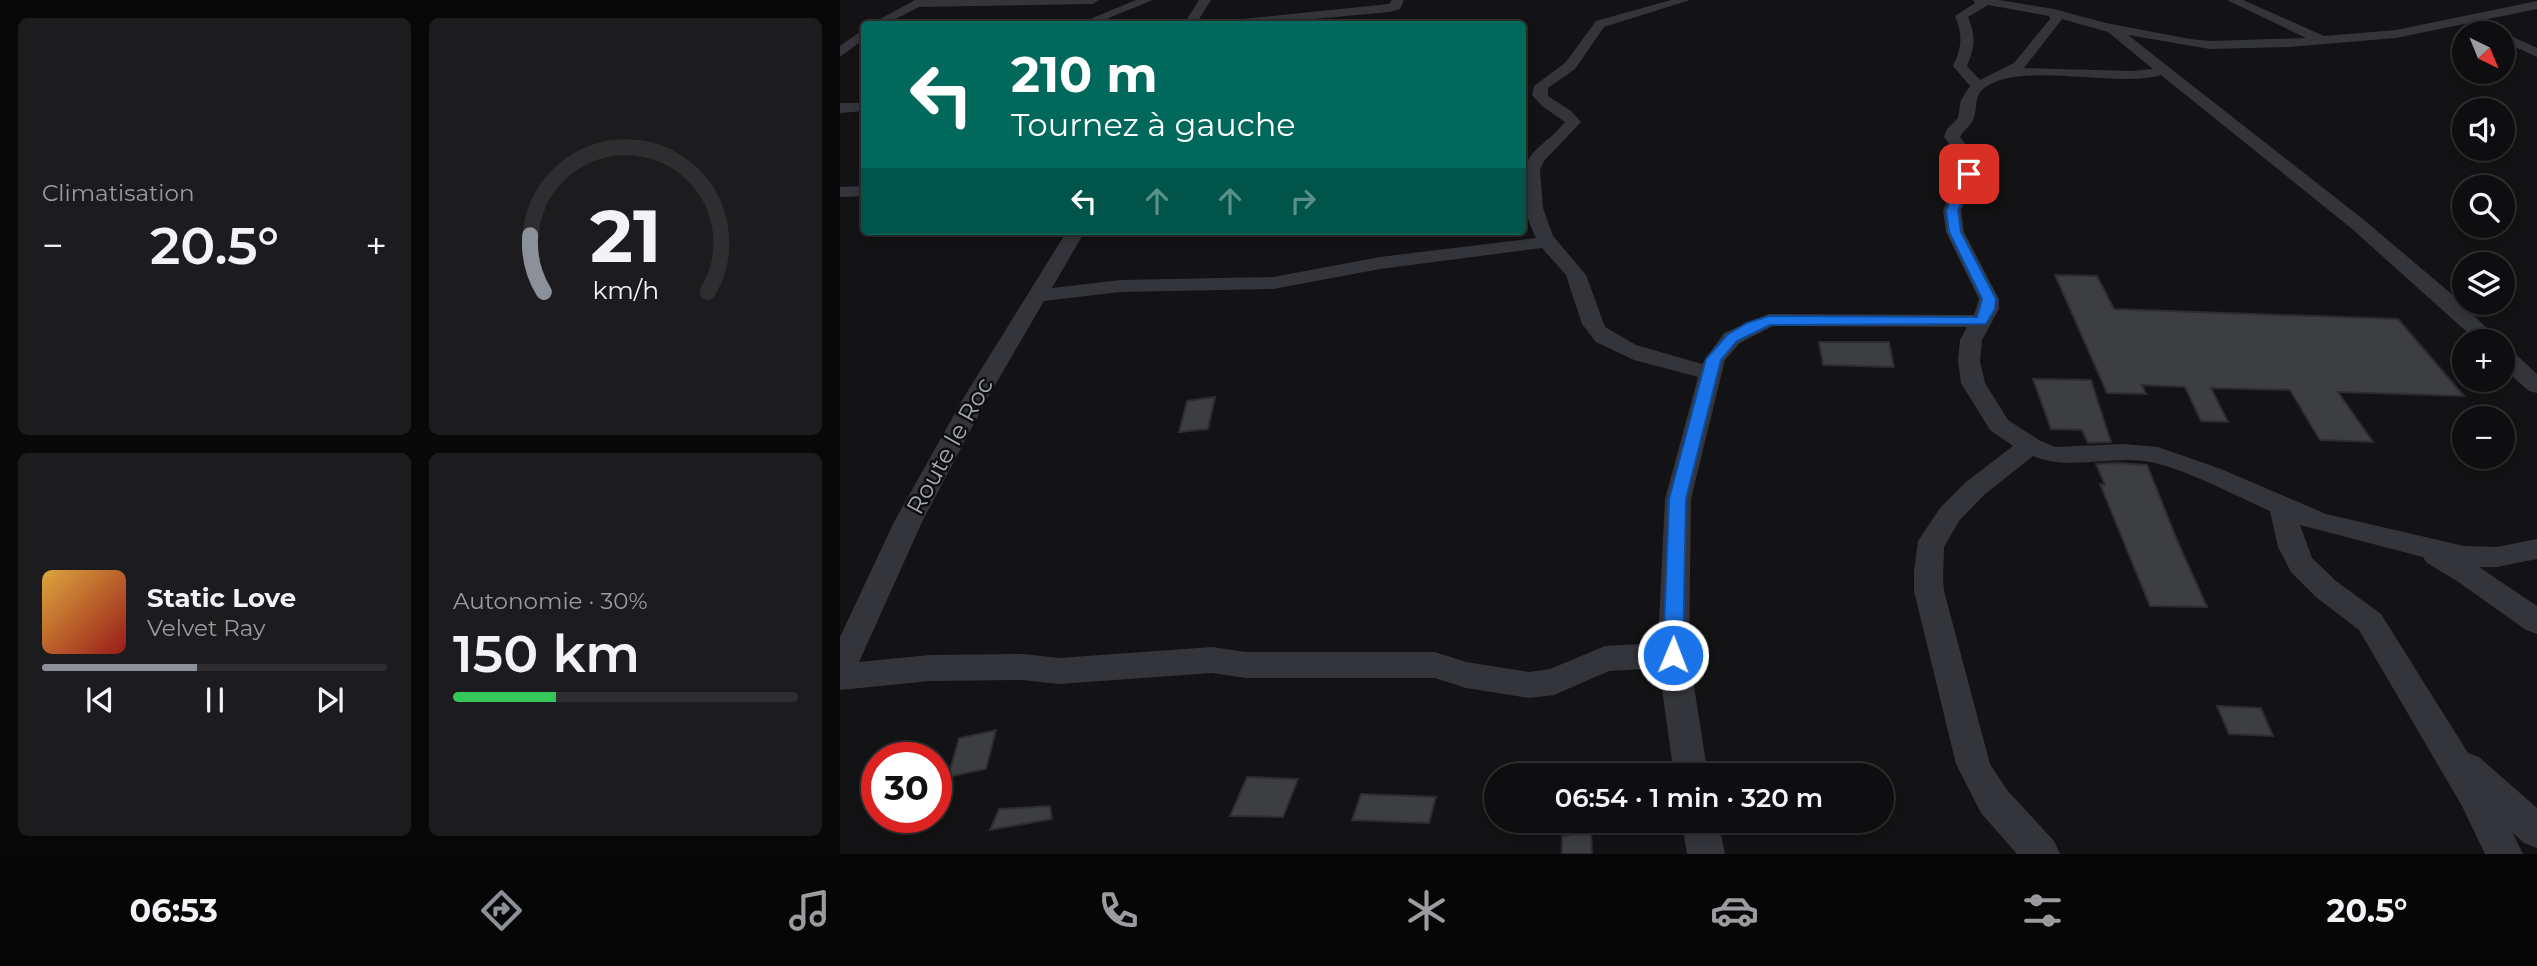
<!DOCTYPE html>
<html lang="fr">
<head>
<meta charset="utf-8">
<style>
	:root { --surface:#0e0e10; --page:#1c1c1e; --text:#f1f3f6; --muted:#9b9c9f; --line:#2e2e30; --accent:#8c9099 }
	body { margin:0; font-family:Montserrat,sans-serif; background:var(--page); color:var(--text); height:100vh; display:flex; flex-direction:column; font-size:26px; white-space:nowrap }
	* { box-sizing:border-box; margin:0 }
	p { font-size:23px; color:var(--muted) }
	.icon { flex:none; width:38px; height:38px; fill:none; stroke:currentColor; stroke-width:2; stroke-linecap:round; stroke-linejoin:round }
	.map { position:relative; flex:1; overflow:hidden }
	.details { display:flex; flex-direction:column; gap:18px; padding:18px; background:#080809; width:840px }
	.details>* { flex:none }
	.hud { position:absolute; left:21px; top:21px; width:665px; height:214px; border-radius:7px; box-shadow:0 4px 10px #0003,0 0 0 2px var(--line); background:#00695c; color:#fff; overflow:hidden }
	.needle { width:46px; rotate:137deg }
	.buttons { position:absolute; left:1612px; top:21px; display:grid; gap:14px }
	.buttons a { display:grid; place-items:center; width:63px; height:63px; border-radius:50%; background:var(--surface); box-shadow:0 4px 10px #0003,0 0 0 2px var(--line); font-size:35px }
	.speed { position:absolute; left:21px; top:742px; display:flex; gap:14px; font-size:35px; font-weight:700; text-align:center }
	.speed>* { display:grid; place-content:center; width:91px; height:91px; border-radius:50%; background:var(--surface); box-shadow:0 4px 10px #0003,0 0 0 2px var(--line); line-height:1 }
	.speed .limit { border:10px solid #d22; background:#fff; color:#111 }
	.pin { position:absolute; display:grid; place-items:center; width:60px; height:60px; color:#fff; margin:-30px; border-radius:14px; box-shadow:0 4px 10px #0006 }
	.me { position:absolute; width:77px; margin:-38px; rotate:1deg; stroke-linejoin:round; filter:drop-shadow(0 0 5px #0008) }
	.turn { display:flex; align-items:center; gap:24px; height:147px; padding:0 35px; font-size:32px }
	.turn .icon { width:91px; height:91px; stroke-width:2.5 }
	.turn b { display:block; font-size:49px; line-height:60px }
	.lanes { display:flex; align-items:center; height:66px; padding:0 35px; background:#0003; justify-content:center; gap:35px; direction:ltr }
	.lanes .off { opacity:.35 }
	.big { font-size:52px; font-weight:600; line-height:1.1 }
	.details .widget { flex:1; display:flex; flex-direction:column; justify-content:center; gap:10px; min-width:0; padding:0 24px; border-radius:10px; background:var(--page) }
	.details .dial { align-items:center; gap:0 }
	.dial svg { height:182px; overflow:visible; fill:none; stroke:var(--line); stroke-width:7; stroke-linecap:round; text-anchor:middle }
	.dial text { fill:var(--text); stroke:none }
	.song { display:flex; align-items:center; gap:21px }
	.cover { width:84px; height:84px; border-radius:10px; background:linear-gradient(135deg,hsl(40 70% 55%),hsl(0 70% 35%)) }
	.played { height:7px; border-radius:4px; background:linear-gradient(90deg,var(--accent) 45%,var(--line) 45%) }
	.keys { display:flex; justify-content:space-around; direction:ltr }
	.heat { display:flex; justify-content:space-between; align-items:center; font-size:38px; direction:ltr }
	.charge { height:10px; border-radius:5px; background:linear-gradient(90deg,#34c759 30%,var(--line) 0) }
	.details .tiles { flex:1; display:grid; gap:18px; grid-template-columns:repeat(2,1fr) }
	.trip { position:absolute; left:644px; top:763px; width:410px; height:70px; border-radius:35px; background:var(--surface); box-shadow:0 4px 10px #0003,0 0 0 2px var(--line); font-weight:600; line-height:70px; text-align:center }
	.tab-bar { display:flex; height:112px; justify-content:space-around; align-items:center; background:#060606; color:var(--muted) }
	.tab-bar .icon { width:49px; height:49px }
	.tab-bar .current { color:var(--accent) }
	.tab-bar b { font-size:32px; color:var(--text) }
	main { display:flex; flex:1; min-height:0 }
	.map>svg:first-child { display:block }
</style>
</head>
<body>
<main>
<section class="details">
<div class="tiles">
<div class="widget"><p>Climatisation</p>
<div class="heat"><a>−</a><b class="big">20.5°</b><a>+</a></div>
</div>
<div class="widget dial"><svg viewBox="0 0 100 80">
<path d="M14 69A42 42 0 1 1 86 69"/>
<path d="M14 69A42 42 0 0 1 8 44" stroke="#8c9099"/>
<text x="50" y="56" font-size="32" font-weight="700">21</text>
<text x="50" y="72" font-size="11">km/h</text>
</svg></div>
<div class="widget">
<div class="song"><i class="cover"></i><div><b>Static Love</b><p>Velvet Ray</p></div></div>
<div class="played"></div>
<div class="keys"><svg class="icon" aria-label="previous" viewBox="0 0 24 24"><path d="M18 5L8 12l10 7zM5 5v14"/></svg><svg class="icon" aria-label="pause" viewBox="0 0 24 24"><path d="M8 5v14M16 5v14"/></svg><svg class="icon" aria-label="next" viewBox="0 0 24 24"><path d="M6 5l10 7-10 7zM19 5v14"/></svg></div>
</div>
<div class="widget"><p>Autonomie · 30%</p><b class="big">150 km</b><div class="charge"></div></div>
</div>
</section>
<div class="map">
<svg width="1697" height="854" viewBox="0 0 1697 854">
	<rect width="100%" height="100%" fill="#131315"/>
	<g fill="#3d3e42" stroke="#2d2d31" stroke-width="2">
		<path d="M1215,275l42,1 17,33 284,10 66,77 -126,-4 35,50 -53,-2 -30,-50 -79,-2 17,34 -27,-1 -16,-34 -43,-2 4,9 -39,-1z"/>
		<path d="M979,342h70l5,25 -71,-2z"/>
		<path d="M1193,379l58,1 20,62 -23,1 -6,-13 -31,-1z"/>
		<path d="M375,397l-7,32 -29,3 8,-31z"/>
		<path d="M1278,463l29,2 30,75 30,67 -57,-1 -50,-122 5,1 -9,-21z"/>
		<path d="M1377,706l44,2 12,28 -44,-2z"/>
		<path d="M156,730l-10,39 -38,8 11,-39z"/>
		<path d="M407,777l51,2 -15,38 -53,-1z"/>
		<path d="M521,794l75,3 -7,26 -77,-3z"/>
		<path d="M210,806l2,13 -62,11 9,-21z"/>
		<path d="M751,832l1,22h-30v-18z"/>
	</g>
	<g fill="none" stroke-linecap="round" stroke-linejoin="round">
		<g fill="#34353a" fill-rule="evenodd">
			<path d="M75,0h184l-6,4 -174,3 -33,17h-15z"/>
			<path d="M296,0h17l-59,24h-16z"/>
			<path d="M359,0h12l-15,24h-12z"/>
			<path d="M552,0h12l-4,9 -10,3 -131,12h-32l6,-4 156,-16z"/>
			<path d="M831,0h19l-86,27 -29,42 -27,19v8l23,15 10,11 -37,39 -4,9 3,38 10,28 33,39 19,52 31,18 66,19 22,-31 45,-19 205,1 5,-16 -33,-67 -3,-22 17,-35v-17l-16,-21 3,-8 11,-11 3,-18 9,-14 -17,-20c9,-19 10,-31 2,-50l20,-13 -2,-3h26l55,9 52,14 84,16 20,2 96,-3 -79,-38h16l81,36 72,-6 141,-29v8l-141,29 -107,9 -79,2 -82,-14 236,185 90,76 46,45h-23l-126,-113 -190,-153c-45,14 -147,-16 -179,15 -9,10 -4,20 -9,30 -3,7 -10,10 -13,17l16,21 2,17 -17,35 3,22 35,67v10l-17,31 -2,21 5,22 23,37 31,20 16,7 68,-3 35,3 63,22 105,45 138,32 33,1 40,-8v20l-40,8h-18l58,39v28l-11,-4 -69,-49 -30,-18 -4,-6 -123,-32 12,33 24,23 45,33 87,139 11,4 58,51v40l-13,-5 -12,-11 11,22h-38l-23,-48 -103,-176 -43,-33 -25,-25 -13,-25 -8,-36c-37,-16 -75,-38 -115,-48 -40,-10 -84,9 -122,-7l-49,39 -25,26 -15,26 -1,32 1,12 46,173 17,26 47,51 6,13h-43l-36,-41 -25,-49 -42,-173v-19l4,-31 22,-33 26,-26 47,-36 -23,-16 -29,-47 -3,-22 2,-21 7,-13 -194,-1 -33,17 -15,17 -34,139 -2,156 19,120h-34l-15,-107 -50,3 -55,24 -25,3 -63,-10 -31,-10h-189l-34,-5 -153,11 -36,-4 -93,1 -90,9v-53l54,-115 70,-125 103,-166h18l-33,57 68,-8 153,-3 107,-20 156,-19c-12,-25 -22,-62 -3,-85 10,-11 23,-19 32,-31l-23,-16 -10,-11 2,-9 31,-23 31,-42zM1148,5l61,11 1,3 -36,44 -34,17 -13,-14c8,-19 9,-30 1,-49zM1222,19l46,13 45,37 -22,2 -107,-3zM702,248l24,27 16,49 14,18 38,18 64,17 -33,122 -7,144 -53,3 -55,23 -21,3 -63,-10 -31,-10h-189l-34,-5 -153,11 -36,-4 -93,1 -71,7 63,-140 66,-125 56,-96 76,-9 153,-3 107,-20z"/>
			<path d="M24,29v10l-24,18v-11z"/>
			<path d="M1662,32l35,16v9l-35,-16v-8h-5z"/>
			<path d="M0,103h24v8l-24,2z"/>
			<path d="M24,186v10l-24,1v-10z"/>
			<path d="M1662,347l8,2 27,25v19l-8,-2 -27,-24z"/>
			<path d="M842,821h36l7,33h-38z"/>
		</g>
	</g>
	<path fill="#1a73e8" stroke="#114b97" stroke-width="2" d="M1129,171l6,3 -17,36 3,22 35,67 -1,10 -9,15 -216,1 -33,16 -16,19 -35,139 -3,156 -3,6 -7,3 -7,-3 -3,-6 6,-156 37,-140 21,-24 20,-12 22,-7 208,1 5,-18 -33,-67 -3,-22 18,-36z"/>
	<g text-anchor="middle" stroke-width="5" stroke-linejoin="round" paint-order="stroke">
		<g font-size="24" fill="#a5aab6" stroke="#0e0e10">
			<text transform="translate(110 446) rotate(-61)" y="8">Route le Roc</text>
		</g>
	</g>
</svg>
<div class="buttons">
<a><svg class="needle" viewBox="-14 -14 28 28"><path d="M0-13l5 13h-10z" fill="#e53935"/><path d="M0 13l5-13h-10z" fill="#9b9c9f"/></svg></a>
<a><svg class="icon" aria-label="sound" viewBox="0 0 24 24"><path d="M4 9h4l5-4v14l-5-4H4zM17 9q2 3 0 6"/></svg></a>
<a><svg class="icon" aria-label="search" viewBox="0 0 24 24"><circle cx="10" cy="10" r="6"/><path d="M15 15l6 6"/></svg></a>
<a><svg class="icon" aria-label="layers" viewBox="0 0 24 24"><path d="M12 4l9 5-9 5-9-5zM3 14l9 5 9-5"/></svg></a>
<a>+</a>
<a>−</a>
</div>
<div class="speed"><div class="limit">30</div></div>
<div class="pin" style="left:1129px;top:174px;background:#d93025"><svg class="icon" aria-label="arrive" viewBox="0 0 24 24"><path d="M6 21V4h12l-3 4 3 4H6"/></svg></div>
<svg class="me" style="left:833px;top:655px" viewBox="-20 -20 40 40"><circle r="17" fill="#1a73e8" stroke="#fff" stroke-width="3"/><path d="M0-11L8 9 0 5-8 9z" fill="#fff"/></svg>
<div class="trip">06:54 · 1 min · 320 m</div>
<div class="hud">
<div class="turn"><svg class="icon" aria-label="left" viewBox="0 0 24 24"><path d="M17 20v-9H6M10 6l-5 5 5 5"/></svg><div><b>210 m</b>Tournez à gauche</div></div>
<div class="lanes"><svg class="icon" aria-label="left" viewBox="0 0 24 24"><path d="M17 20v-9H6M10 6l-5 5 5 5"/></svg><svg class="icon off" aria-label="ahead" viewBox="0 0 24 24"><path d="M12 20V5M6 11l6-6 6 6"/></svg><svg class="icon off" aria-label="ahead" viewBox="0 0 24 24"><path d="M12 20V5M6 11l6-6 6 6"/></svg><svg class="icon off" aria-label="right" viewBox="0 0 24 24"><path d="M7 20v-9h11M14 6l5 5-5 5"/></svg></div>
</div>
</div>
</main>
<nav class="tab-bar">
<b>06:53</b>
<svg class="icon current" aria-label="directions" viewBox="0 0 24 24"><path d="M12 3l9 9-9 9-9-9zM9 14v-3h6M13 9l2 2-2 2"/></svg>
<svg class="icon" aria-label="music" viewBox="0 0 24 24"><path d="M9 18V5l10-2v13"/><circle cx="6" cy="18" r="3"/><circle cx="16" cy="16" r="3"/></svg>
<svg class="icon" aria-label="phone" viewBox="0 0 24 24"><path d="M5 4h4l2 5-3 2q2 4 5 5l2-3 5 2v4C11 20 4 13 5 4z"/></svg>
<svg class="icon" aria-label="climate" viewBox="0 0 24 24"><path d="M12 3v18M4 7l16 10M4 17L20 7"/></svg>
<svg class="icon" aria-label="car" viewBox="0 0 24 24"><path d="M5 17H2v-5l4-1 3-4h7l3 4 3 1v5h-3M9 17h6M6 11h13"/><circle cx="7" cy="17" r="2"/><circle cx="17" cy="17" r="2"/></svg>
<svg class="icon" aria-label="filters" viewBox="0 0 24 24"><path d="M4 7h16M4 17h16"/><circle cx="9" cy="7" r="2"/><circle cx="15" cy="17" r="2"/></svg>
<b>20.5°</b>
</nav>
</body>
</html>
